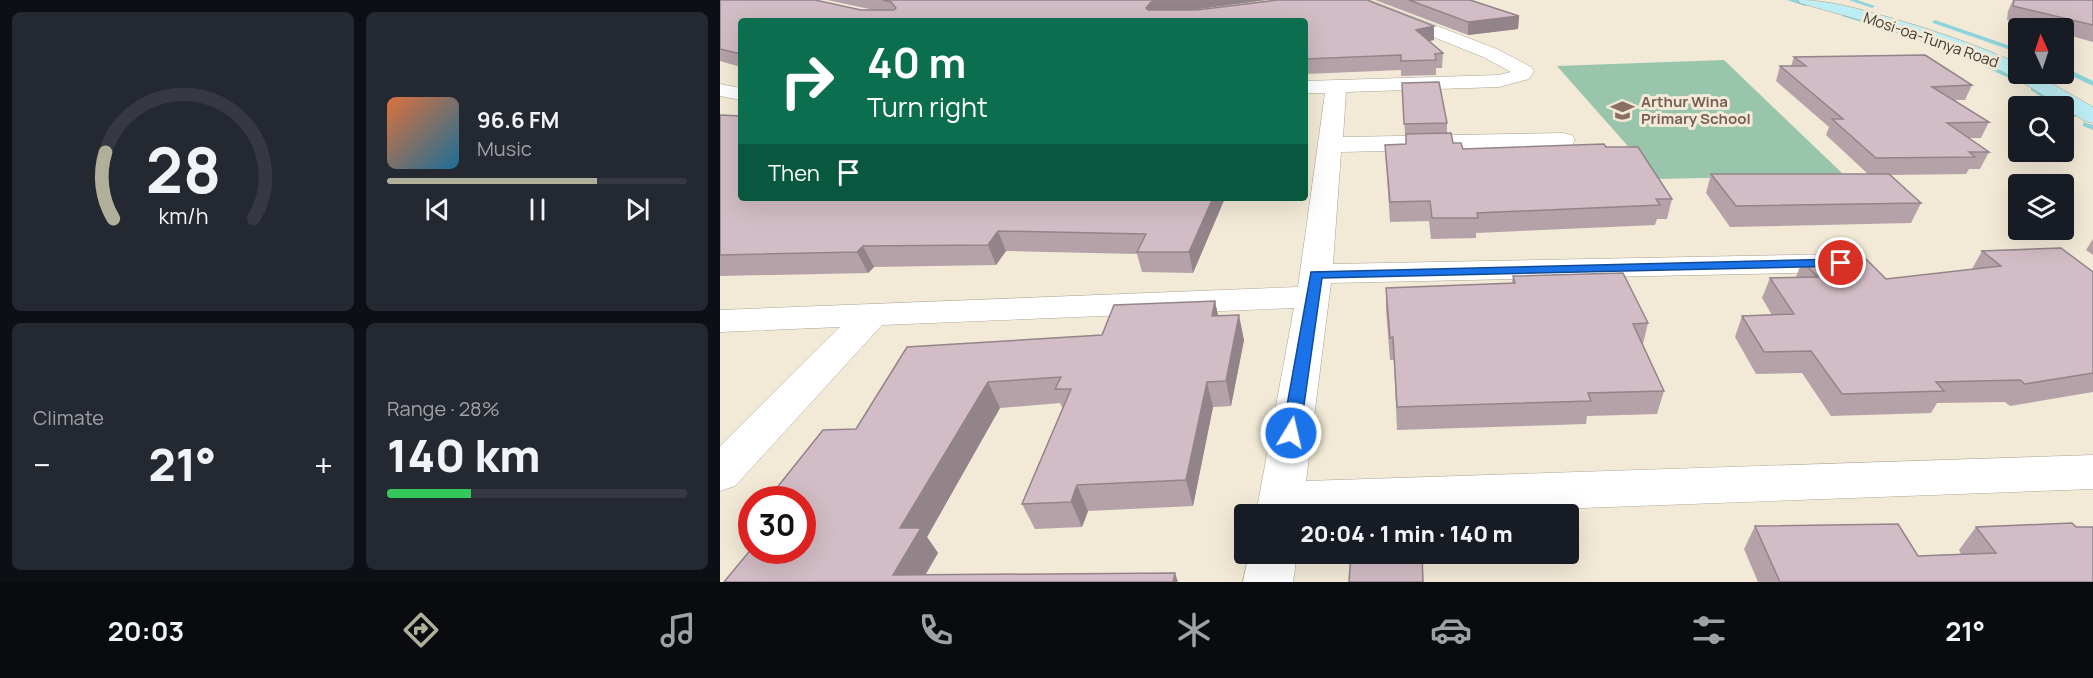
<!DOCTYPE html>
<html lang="en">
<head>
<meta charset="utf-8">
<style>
	:root { --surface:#171b24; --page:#242831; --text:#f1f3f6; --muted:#9ea1a6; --line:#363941; --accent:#b0b09a }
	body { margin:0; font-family:Manrope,sans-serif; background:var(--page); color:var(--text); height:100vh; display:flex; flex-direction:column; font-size:22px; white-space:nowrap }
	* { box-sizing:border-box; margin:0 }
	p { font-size:20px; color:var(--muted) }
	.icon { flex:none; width:33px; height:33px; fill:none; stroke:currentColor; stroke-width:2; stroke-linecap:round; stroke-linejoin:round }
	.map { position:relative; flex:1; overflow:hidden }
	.side { display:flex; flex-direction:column; gap:12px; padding:12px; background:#0d0f14; width:720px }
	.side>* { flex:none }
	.banner { position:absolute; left:18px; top:18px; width:570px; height:183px; border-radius:6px; box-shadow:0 6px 24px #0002; background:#0b6e4f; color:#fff; overflow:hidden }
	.needle { width:39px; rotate:357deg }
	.tools { position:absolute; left:1288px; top:18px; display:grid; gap:12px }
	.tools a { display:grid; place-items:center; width:66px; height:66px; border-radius:6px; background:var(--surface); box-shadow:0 6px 24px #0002; font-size:30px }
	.speed { position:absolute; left:18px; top:486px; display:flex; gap:12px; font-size:30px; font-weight:700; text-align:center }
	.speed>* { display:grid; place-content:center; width:78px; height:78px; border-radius:50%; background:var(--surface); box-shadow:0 6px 24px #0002; line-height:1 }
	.speed .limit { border:9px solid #d22; background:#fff; color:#111 }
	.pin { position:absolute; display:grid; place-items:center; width:51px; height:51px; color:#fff; margin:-26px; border:3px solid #fff; border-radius:50%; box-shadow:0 2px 6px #0007 }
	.me { position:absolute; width:66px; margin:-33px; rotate:9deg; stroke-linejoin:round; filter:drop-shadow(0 0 4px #0008) }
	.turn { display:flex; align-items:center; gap:21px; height:126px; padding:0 30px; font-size:27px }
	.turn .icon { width:78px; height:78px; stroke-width:2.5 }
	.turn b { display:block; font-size:42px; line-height:51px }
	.then { display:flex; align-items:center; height:57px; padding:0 30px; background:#0003; gap:12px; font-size:22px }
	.big { font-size:45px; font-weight:800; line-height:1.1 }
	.side .tile { flex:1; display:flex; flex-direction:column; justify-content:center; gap:9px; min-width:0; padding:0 21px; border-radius:9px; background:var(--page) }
	.side .dial { align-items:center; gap:0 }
	.dial svg { height:156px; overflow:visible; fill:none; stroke:var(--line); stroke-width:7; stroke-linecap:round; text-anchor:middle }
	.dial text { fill:var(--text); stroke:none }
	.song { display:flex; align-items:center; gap:18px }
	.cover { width:72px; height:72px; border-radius:9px; background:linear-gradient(135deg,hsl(20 70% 55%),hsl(200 70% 35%)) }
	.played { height:6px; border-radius:3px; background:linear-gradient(90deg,var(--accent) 70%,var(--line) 70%) }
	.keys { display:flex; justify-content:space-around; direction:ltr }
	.heat { display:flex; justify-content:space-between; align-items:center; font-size:33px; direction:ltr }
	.charge { height:9px; border-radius:4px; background:linear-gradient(90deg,#34c759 28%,var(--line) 0) }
	.side .tiles { flex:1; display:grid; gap:12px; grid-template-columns:repeat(2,1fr) }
	.trip { position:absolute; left:514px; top:504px; width:345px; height:60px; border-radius:6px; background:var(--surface); box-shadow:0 6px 24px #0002; font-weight:800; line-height:60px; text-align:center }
	.dock { display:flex; height:96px; justify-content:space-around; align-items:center; background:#090b0e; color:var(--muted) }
	.dock .icon { width:42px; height:42px }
	.dock .selected { color:var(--accent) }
	.dock b { font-size:27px; color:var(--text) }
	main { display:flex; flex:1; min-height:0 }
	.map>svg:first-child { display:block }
</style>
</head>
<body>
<main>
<section class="side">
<div class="tiles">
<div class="tile dial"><svg viewBox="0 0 100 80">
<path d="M14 69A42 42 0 1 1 86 69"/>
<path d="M14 69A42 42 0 0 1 10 35" stroke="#b0b09a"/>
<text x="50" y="56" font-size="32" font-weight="700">28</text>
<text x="50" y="72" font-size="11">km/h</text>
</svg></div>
<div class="tile">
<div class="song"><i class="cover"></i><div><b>96.6 FM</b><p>Music</p></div></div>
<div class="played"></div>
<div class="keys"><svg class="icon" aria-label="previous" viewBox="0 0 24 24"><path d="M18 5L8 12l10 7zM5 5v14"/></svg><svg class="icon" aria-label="pause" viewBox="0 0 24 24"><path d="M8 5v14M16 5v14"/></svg><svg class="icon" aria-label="next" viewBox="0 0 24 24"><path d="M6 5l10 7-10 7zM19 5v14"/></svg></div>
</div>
<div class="tile"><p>Climate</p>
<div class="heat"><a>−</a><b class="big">21°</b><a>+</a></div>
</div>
<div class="tile"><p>Range · 28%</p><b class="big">140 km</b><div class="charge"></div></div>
</div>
</section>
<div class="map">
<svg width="1373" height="582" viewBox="0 0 1373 582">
	<rect width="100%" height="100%" fill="#f2e9d6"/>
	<path fill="#98c5ac" d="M1004,60l120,115 -187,4 -100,-113z"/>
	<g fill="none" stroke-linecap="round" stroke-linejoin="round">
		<g fill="#8dd5da" fill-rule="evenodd">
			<path d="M1067,0h9l12,4 -3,2z"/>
			<path d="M1129,0h8l18,6 -3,2z"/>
			<path d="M1122,14l104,31 74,35 -5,1 -73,-34 -100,-31z"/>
			<path d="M1215,20l84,29v4l-86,-30 -1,-1z"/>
			<path d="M1344,67l29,14v5l-29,-14z"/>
			<path d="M1311,88h4l29,18h-8l-25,-16z"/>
			<path d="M1344,107l12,6v4h-6l-6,-5z"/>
			<path d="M1363,122l10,3v5l-10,-4z"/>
		</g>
		<defs>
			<g id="street">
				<path d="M627,0h22l128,49 34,18 3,4 -5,8 -30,8 -153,5 -3,45 220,-4 9,2 3,5 -3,5 -9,2 -222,5 -8,112 508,-10 11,2 5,7 -5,7 -11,2 -510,11 -25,198 787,-26v34l-672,25h-165l38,-206 -412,17 -147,161 -15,5v-45l120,-119 -120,5v-22l578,-23 27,-194h-20v-12l194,-6 12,-3 -28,-15 -134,-54z"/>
				<path d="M0,84l21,4v12l-21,-4z"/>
				<path d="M529,554h48l-4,28h-50z"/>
			</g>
			<path id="secondary" d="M1078,0c30,0 57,8 86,16 46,13 91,28 135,48v10h16l58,33v16l-8,-2c-32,-19 -63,-41 -98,-57 -59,-27 -124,-43 -187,-61z"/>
		</defs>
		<use href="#street" stroke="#aba390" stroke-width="1"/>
		<use href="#secondary" stroke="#aba390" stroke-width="1"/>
		<use href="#street" fill="#fff" fill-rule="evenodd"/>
		<use href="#secondary" fill="#bdeef5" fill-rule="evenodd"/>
	</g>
	<g fill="#b5a2a9">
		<path d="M0,0l141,10h13l-47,-10h439l-76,10 244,16v14l-6,1 15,12 -1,15h-6v7l-35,1v-6l-96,4v-53h-564v46l-21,-6z"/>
		<path d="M655,0h95l49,16 -1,13 -50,6z"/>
		<path d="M1293,0h80v42l-29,-8v-6h-23l-34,-8 1,-9z"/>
		<path d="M1074,57l178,28 -7,15h-10l34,22 -8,16h-12l20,14 -9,17h-11l-3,5 -76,1 31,28 -10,20 -181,4 -24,-34 5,-19h157l-42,-39 3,-8 -53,-46 4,-15h11z"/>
		<path d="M682,83l45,40v10l-42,1z"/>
		<path d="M0,115l21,83h484l-32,75 -51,-1 -5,-18 -131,-3 -10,14 -122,2 -6,6 -148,3z"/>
		<path d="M686,134l47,9 10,6 143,-2 66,52 -5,20h-10l-2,6 -179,8v5l-45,1 -2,-18 -39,1 -4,-59 -1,-18 21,-1z"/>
		<path d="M1373,239v16l-7,-5z"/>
		<path d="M1262,251l111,21v120l-83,14 -5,-4 -68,1 -6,10 -100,3 -29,-43 -46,1 -21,-37 7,-21 30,-1 -10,-17 8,-20 26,-1 6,-16 84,18 86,-10z"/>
		<path d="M793,276l135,47 -5,21 21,47 -7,23 -70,2 -1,8 -189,6 -3,-70h-4l-4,-50v-22l126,-5z"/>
		<path d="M495,301l3,15 26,24 -13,66 -18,1 -20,99 -105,5 -6,16 -47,2 -13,-25 41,-95 -3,-6 -60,5 -73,129 11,16 -12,21 -202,8 132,-153 246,-94z"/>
		<path d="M1035,526l163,30 43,-2 -2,-4 17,-23h100l17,55h-335l-14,-33z"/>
	</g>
	<g fill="#93848a">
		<path d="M446,0h100l-112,15 -8,-7 5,-6z"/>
		<path d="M799,16l-1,13 -50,6v-13z"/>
		<path d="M714,26v14l-18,4v-14z"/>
		<path d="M493,198h12l-32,75 -4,-21z"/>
		<path d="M278,231l8,20 -10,14 -8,-20z"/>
		<path d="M143,246l11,21 -6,6 -11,-21z"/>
		<path d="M495,301l5,24 -8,-9z"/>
		<path d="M519,315l5,25 -13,66 -5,-25z"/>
		<path d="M268,382l12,26 -73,129 11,16 -17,29 -28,-7 7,-47z"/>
		<path d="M487,382l6,25 -20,99 -7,-26z"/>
		<path d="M357,485l11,26 -6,16 -11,-25z"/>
		<path d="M455,573l3,9h-5z"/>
	</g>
	<g fill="#d2bcc5" stroke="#93848a" stroke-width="1.5">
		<path d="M0,0h95l46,10h33l2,-2 -5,-6 -9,-2h284l-15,2 -5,6 2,2h49l80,-10h90l67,26 -18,4 27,23 -8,1 1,6 -35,1v-6l-96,4v-38h-564v33l-21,-5z"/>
		<path d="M689,0h61l49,16 -51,6z"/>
		<path d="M1294,0h79v25l-80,-19z"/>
		<path d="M1205,55l47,30 -40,2 57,35 -42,1 42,29h-20l6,5 -99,1 -44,-39h11l-63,-53h26l-12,-9z"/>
		<path d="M719,82l8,41 -43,1 -2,-41z"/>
		<path d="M0,115l21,1v82h472l-24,54h-52l9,-18 -148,-3 -10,14 -125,1 -6,6 -137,3z"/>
		<path d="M731,133l2,10h8l2,6 141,-5 2,3h32l34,52h-16l4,6 -183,8 1,5h-46l-2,-17 -40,1 -5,-57 21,-1v-10z"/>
		<path d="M991,174h178l32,29 -185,3z"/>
		<path d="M1341,248l32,24v101l-68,11 -5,-4 -84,2 8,9 -102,3 -31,-43 -47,1 -22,-36 52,-2 -24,-36 48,-1 -16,-16 62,-4 22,22 115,-13 -19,-15z"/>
		<path d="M903,273l25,50 -15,1 31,67 -76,2 3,8 -194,6 -4,-70 -3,1 -4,-50 129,-5 -2,-7z"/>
		<path d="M495,301l-3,15 27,-1 -13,66 -19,1 -21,98 -109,5 -6,17 -49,2 49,-115h-16l6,-12 -73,5 -88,146h21l-28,47 282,-2 -2,9h-449l28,-34v2h50v-50h-35l56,-70 33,-1 51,-82 195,-12 12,-30z"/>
		<path d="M1352,523l4,4h17v55h-313l-25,-56 143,-2 20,32 78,-3 -20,-26z"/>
		<path d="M631,554h71l1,28h-74z"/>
	</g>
	<path fill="#1a73e8" stroke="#114b97" stroke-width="1.5" d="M1121,259l4,1 2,3 -2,3 -523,12 -22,155 -3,5 -6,2 -6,-2 -3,-5 29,-161z"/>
	<defs>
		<symbol id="school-bare" viewBox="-9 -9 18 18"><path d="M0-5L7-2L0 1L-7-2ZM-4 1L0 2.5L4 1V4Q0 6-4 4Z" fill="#8d6e63" stroke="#f2e9d6" stroke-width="2.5" paint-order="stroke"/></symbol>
	</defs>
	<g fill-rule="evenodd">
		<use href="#school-bare" x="886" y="94" width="33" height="33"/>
	</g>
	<g text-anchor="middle" stroke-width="6" stroke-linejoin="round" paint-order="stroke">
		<g font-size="15" fill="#3c3831" stroke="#f2e9d6">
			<text transform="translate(1211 40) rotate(19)" y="5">Mosi-oa-Tunya Road</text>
		</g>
		<g font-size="15" font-weight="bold" fill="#785e54" stroke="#f2e9d6" text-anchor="start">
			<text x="921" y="107">Arthur Wina<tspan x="921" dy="17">Primary School</tspan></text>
		</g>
	</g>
</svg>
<div class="tools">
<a><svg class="needle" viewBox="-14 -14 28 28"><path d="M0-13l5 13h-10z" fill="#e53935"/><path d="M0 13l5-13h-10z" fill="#9ea1a6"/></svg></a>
<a><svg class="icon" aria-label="search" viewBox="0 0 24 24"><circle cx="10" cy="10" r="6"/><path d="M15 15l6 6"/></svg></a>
<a><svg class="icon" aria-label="layers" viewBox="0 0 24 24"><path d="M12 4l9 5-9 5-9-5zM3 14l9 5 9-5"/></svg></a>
</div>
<div class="speed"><div class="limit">30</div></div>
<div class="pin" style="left:1121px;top:263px;background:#d93025"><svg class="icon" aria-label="arrive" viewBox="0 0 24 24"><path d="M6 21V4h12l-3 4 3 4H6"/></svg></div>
<svg class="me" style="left:571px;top:433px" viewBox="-20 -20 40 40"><circle r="17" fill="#1a73e8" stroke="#fff" stroke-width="3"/><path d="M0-11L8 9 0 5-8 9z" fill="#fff"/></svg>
<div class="trip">20:04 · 1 min · 140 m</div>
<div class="banner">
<div class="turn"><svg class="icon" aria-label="right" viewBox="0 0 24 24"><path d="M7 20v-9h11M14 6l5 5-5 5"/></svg><div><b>40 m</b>Turn right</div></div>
<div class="then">Then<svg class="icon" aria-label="arrive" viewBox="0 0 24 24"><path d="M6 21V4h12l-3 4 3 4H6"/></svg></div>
</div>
</div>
</main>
<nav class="dock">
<b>20:03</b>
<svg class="icon selected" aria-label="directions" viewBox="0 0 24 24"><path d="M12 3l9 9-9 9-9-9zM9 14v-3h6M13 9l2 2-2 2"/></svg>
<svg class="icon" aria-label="music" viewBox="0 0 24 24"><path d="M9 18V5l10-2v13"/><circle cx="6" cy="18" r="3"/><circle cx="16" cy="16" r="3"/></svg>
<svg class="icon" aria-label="phone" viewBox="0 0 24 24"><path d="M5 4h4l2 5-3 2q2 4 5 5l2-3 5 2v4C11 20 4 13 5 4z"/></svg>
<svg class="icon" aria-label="climate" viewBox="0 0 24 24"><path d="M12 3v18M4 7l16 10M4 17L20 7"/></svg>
<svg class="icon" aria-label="car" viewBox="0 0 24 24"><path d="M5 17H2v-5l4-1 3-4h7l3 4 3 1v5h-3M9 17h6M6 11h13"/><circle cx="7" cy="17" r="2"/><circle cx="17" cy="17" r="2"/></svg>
<svg class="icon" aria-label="filters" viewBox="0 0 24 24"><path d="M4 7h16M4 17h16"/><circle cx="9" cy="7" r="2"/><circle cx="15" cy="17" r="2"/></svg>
<b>21°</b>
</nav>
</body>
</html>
